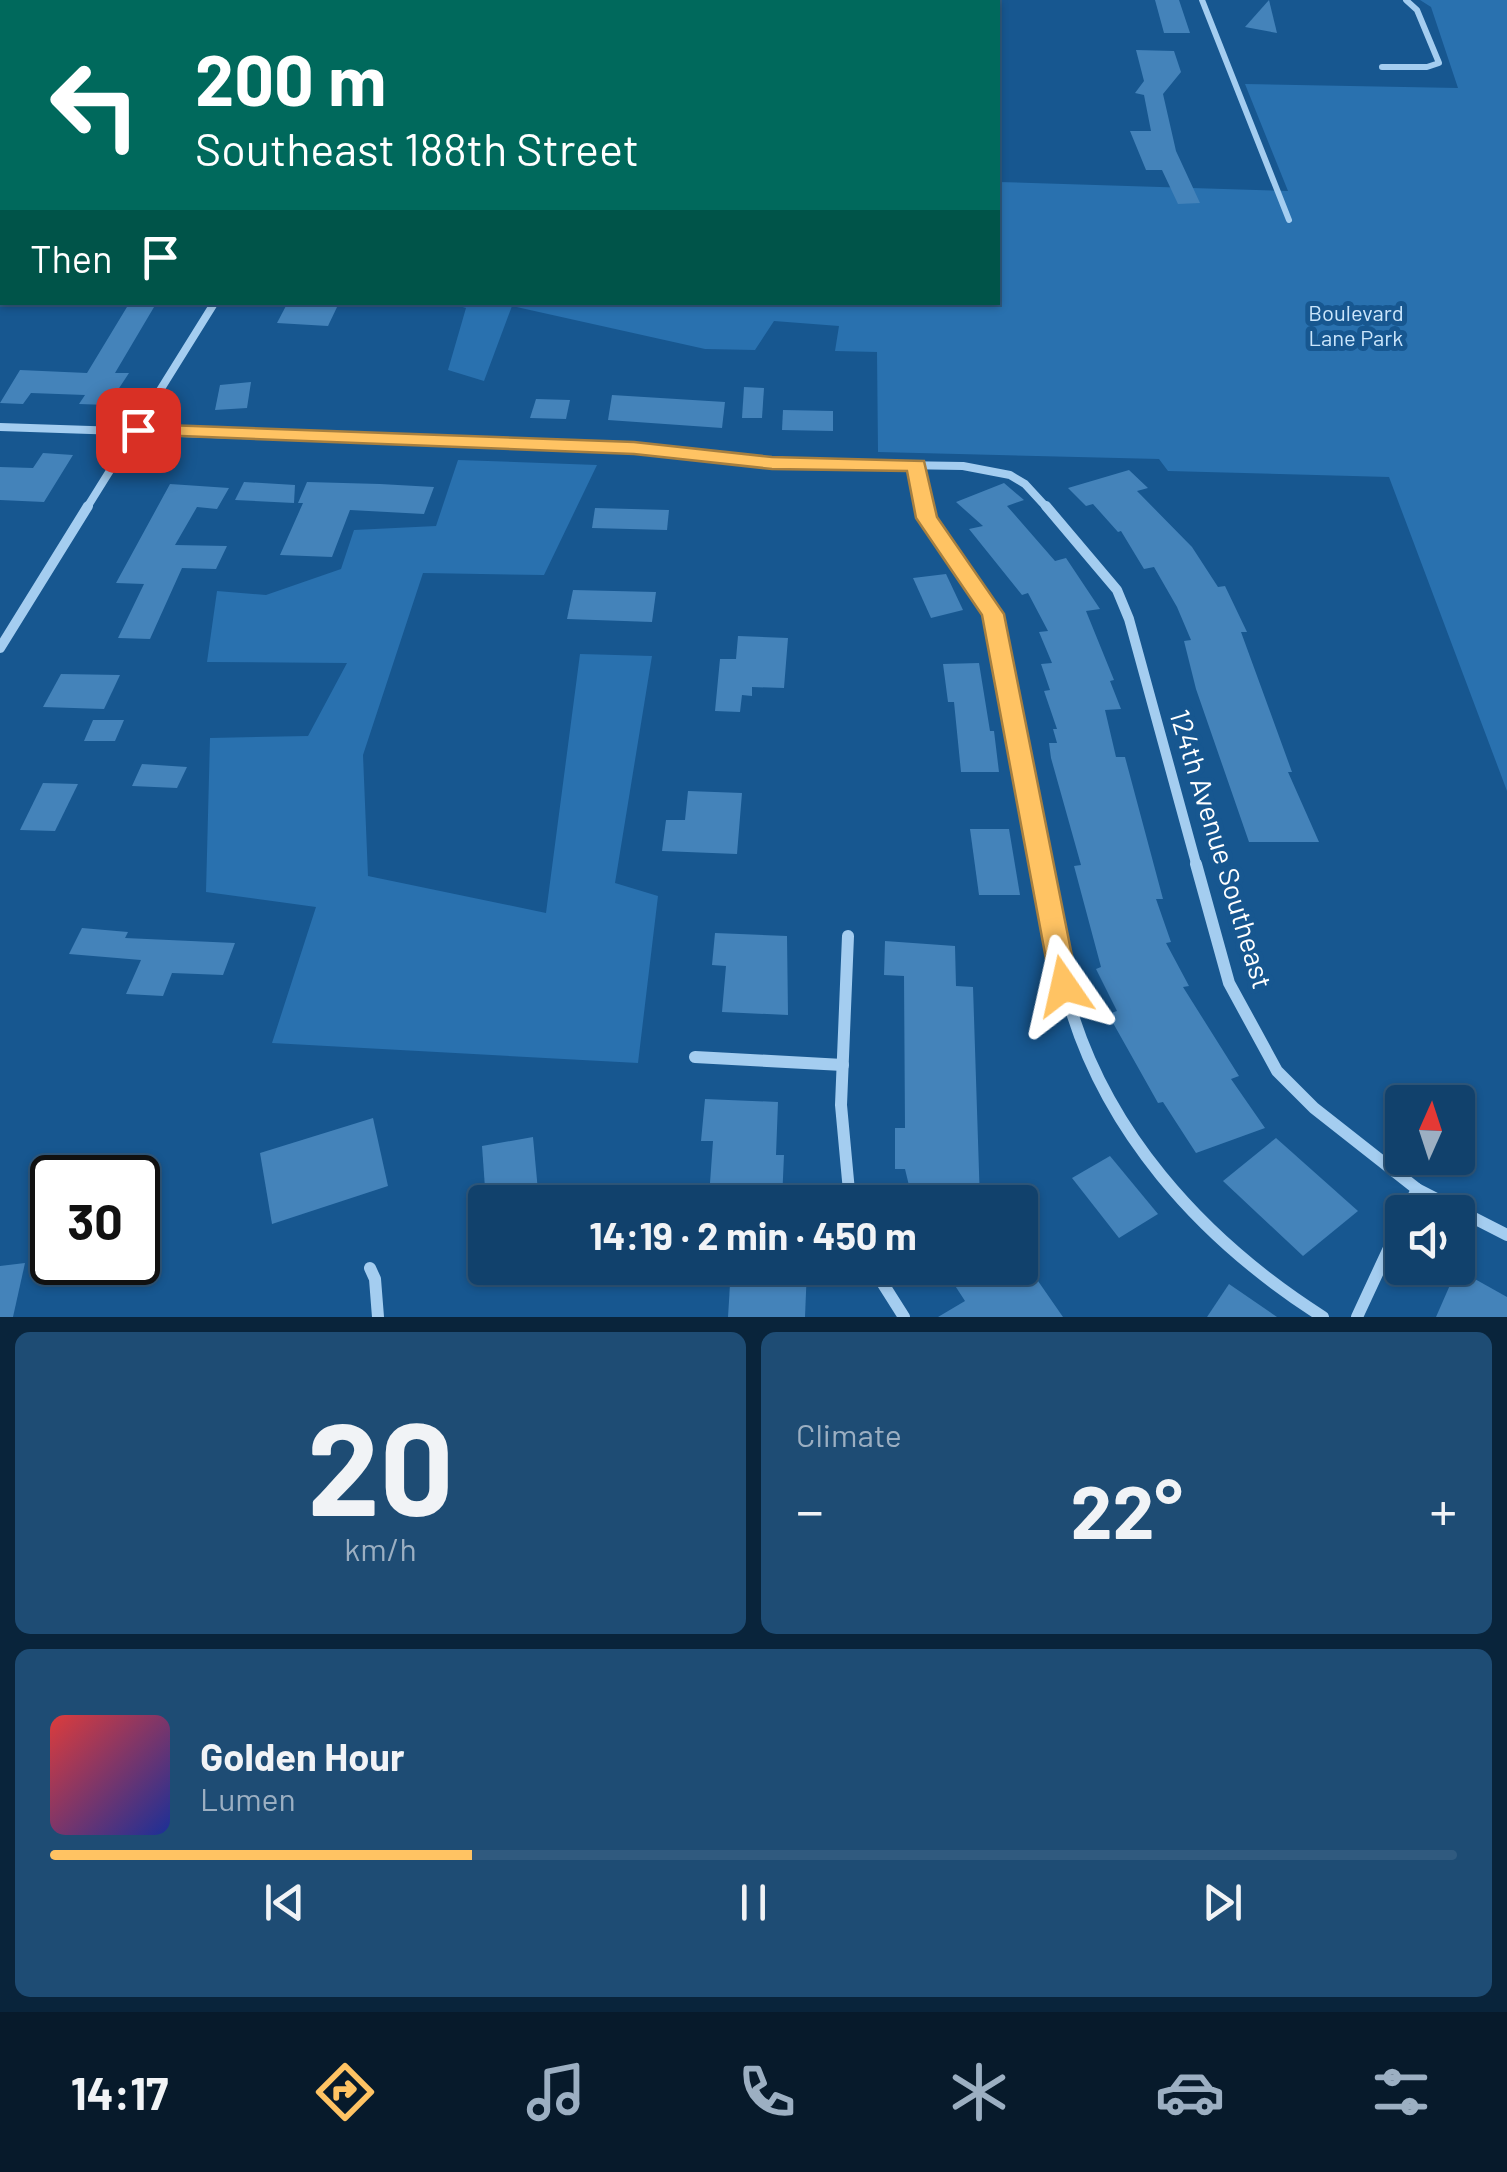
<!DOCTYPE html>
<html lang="en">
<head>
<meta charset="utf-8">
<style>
	:root { --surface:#11416c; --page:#1e4c74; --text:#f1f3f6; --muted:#9cafc2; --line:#305a7f; --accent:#ffc363 }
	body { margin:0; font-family:Barlow,sans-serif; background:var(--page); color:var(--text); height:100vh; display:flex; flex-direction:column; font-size:38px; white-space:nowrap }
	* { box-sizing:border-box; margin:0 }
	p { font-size:32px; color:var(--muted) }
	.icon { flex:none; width:55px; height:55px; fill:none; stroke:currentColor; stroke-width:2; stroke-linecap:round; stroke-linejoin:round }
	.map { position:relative; height:1317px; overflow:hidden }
	.panel { display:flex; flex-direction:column; gap:15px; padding:15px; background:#09243b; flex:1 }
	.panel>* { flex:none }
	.guide { position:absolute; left:0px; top:0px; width:1000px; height:305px; box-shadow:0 2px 8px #0004,0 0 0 2px var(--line); background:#00695c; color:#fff; overflow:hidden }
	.needle { width:65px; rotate:3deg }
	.controls { position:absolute; left:1385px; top:1085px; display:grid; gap:20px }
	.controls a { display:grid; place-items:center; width:90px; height:90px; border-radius:10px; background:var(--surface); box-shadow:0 2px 8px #0004,0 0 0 2px var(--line); font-size:50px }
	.speed { position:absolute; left:30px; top:1155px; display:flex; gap:20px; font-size:50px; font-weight:700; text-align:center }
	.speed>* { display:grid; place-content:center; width:130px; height:130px; border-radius:50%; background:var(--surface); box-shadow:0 2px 8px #0004,0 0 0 2px var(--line); line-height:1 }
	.speed .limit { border:5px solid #111; border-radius:15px; background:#fff; color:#111 }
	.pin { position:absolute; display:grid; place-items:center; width:85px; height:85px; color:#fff; margin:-42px; border-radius:20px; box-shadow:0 5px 15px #0006 }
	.me { position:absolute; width:110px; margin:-55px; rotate:349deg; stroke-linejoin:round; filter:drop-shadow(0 0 8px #0008) }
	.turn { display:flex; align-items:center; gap:35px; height:210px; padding:0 30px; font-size:45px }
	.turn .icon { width:130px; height:130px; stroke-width:2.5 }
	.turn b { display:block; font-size:70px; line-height:85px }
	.then { display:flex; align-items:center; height:95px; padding:0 30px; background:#0003; gap:20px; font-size:38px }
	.big { font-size:75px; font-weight:700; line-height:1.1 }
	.panel .tile { flex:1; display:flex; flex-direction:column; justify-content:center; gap:15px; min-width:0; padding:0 35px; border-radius:15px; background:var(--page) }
	.panel .dial { align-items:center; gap:0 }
	.dial b { font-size:130px; line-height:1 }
	.song { display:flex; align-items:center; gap:30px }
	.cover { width:120px; height:120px; border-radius:15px; background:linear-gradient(135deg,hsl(0 70% 55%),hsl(230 70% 35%)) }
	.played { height:10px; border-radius:5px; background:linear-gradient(90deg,var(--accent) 30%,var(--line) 30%) }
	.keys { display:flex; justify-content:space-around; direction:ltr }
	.heat { display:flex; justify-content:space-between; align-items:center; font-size:55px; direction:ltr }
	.panel .tiles { flex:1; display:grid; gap:15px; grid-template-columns:1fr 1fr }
	.tile:last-child { grid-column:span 2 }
	.trip { position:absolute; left:468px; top:1185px; width:570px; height:100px; border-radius:10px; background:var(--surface); box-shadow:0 2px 8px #0004,0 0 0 2px var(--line); font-weight:700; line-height:100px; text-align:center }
	.tabs { display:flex; height:160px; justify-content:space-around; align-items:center; background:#071a2b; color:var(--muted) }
	.tabs .icon { width:70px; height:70px }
	.tabs .selected { color:var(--accent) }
	.tabs b { font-size:45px; color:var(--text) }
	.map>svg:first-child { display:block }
</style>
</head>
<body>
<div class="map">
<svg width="1507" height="1317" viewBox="0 0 1507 1317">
	<rect width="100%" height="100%" fill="#175790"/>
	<g fill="#2971af">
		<path d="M1420,0h87v791l-118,-314 -221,-6 -9,-12 -281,-7 -1,-100 -42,-1 4,-25 -65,-5 -19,29 -50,-1 -193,-43 -28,75 -36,-11 18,-62 -17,-5 549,-1v-120l290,9 -43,-107 213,4 -27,-81z"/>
		<path d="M458,460l139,5 -53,110 -121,-2 -60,182 5,121 178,37 34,-259 72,2 -37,227 43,13 -20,167 -366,-20 44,-136 -110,-15 4,-154 98,-2 39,-73 -140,-1 10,-71 49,4 75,-26 13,-39 82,-4z"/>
	</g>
	<g fill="#4483ba">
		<path d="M1155,0h24l11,33h-26z"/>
		<path d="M1269,0l8,33 -32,-6z"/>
		<path d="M1136,50l38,1 7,21 -18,22 13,57 24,52 -22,1 -16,-34h-16l-16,-39h21l-7,-36 -9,-2 9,-12z"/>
		<path d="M130,302h27l-42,71h14l-21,32 -29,-1 6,-9 -54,-2 -8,11 -23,-1 20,-33 67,3z"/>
		<path d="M288,302h25l25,3 -10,21 -51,-3z"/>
		<path d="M251,382l-4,26 -32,2 5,-25z"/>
		<path d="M744,387l20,1 -2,30h-20z"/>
		<path d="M612,395l113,7 -3,26 -114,-8z"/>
		<path d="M536,399l34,1 -4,19 -36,-1z"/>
		<path d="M783,410l50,1v20l-51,-1z"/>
		<path d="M43,453l30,2 -29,47 -44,-2v-33l33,1z"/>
		<path d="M1129,470l19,18 -11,3 55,56 26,40 7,-1 22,46h-6l51,140h-4l31,70h-70l-53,-153 -12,-48 7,-1 -14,-33 -23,-40 -10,2 -23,-38 -3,1 -25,-28 -7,2 -18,-18z"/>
		<path d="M244,482l51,3 -1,18 -59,-3z"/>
		<path d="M307,482l73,2 54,3 -10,27 -74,-4 -18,47 -52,-2 23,-52h-5z"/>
		<path d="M1004,483l20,17 -17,6 48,55 11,-3 34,51 -14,2 28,69 -4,1 11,28 -16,1 11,47h9l38,142h-7l15,43 -5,1 23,43 -6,1 56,89 -8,3 34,49 -69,25 -33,-51 -5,1 -50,-89 9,-3 -21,-42 5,-2 -27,-101 7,-1 -30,-107 -2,-15h8l-4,-14h4l-13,-38 6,-1 -9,-26 11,-1 -13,-31 9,-1 -20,-38 -6,2 -53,-66 14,-3 -27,-24z"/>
		<path d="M170,484l59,4 -12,21 -20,-2 -22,38 52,1 -11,23 -34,-1 -32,71 -32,-1 26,-54 -28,-1z"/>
		<path d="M595,508l74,2 -2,20 -75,-2z"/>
		<path d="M946,574l17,36 -32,8 -18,-40z"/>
		<path d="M573,590l83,2 -4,30 -85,-3z"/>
		<path d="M738,636l50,2 -4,50 -32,-1v9l-10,-1 -2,17 -25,-1 5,-52h16z"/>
		<path d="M979,663l11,68h4l5,41h-38l-7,-70h-6l-5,-38z"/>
		<path d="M61,674l59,1 -16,34 -61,-2z"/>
		<path d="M93,720h31l-9,21h-31z"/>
		<path d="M142,764l45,3 -10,21 -45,-2z"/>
		<path d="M43,783l35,1 -23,47 -35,-1z"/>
		<path d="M688,791l54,2 -5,61 -75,-3 4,-31h19z"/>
		<path d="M970,829h39l11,66h-41z"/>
		<path d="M82,928l46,4 -3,6 110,5 -12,32 -51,-2 -9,23 -37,-2 15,-34 -72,-6z"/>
		<path d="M715,933l72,3 1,79 -66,-3 4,-46 -14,-1z"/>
		<path d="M885,941l70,5 1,40 17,1 7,215h-67l-8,-33h-10v-41h10l-1,-152 -20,-1z"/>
		<path d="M705,1099l73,3 -2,53h8l-2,45 -73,-3 4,-56h-12z"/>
		<path d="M373,1118l15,68 -116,38 -12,-71z"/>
		<path d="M533,1137l6,65h-53l-4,-56z"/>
		<path d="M1276,1138l82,73 -55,45 -80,-75z"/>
		<path d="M1110,1156l48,58 -39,24 -47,-60z"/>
		<path d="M25,1263l-12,54h-13v-51z"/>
		<path d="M731,1268h76l-2,49h-77z"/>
		<path d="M976,1268h53l34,49h-125l27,-16 -13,-20z"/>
		<path d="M1457,1269l50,28v20h-71z"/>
		<path d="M1229,1284l48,33h-70z"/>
	</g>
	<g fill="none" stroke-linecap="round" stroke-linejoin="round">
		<g stroke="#a4cdf0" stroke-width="6">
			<path d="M1202,0l87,220"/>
			<path d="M1382,67h45l12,-4 -22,-53 -11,-10"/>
		</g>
		<g stroke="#a4cdf0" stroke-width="8">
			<path d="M0,427l635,21 136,15 192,3 47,9 15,9 23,25"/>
			<path d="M917,465l6,44"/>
			<path d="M86,509l129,-207"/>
		</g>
		<g stroke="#a4cdf0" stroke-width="10">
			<path d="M922,506l71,109 48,252"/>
			<path d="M1046,506l71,84 12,29 68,248"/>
			<path d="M0,648l88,-142"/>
		</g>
		<g stroke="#a4cdf0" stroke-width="12">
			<path d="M1041,864c7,40 13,80 23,120 35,144 138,256 259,333"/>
			<path d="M1196,864l33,119 48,88 37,37 103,81 90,46"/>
			<path d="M848,936l-7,169 9,97"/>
			<path d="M695,1057l148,8"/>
			<path d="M1406,1212l11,-23"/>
			<path d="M370,1268l5,11 3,38"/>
			<path d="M873,1268l31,49"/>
			<path d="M1357,1317l45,-97"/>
		</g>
	</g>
	<path fill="#ffc363" stroke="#a67f40" stroke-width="2.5" d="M138,424l496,18 138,15 152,4 13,56 67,97 74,372 -4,9 -10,3 -9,-3 -4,-9 -69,-371 -66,-97 -9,-47 -135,-2 -138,-15 -503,-20 -3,-4z"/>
	<g text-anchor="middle" stroke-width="10" stroke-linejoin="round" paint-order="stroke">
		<g font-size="22" fill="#cae5fb" stroke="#175790">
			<text x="1356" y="321">Boulevard<tspan x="1356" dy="25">Lane Park</tspan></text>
		</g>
		<g font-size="28" fill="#fff" stroke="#175790">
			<text transform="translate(1221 849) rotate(73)" y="10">124th Avenue Southeast</text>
		</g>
	</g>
</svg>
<div class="controls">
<a><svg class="needle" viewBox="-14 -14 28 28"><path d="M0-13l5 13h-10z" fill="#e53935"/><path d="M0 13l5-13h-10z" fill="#9cafc2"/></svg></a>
<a><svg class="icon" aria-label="sound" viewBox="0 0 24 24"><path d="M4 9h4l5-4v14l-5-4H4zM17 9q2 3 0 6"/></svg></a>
</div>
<div class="speed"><div class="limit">30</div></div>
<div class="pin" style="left:138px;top:430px;background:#d93025"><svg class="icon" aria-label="arrive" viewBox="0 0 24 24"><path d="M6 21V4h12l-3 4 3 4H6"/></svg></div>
<svg class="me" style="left:1064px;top:986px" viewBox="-20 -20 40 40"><path d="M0-17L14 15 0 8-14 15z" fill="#ffc363" stroke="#fff" stroke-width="4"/></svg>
<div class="trip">14:19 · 2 min · 450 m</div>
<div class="guide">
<div class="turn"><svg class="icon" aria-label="left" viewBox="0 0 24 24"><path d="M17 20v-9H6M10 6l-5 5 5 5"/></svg><div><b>200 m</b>Southeast 188th Street</div></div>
<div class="then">Then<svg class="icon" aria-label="arrive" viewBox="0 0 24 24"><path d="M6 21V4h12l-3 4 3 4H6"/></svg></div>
</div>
</div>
<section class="panel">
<div class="tiles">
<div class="tile dial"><b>20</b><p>km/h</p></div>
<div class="tile"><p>Climate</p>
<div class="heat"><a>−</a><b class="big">22°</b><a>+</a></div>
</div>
<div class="tile">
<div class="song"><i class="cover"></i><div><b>Golden Hour</b><p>Lumen</p></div></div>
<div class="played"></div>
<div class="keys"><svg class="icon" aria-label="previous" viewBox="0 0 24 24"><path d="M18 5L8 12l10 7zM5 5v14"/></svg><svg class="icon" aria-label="pause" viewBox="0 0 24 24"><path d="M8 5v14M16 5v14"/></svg><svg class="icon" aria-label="next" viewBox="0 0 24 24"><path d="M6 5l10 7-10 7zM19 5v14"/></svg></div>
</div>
</div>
</section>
<nav class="tabs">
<b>14:17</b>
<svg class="icon selected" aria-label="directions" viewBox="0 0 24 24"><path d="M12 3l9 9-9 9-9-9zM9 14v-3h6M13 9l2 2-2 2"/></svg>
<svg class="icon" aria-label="music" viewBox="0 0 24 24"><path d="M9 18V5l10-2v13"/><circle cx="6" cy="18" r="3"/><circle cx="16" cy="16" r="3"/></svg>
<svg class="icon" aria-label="phone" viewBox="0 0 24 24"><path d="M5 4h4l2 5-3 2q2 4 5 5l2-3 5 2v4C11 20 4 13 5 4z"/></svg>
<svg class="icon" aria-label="climate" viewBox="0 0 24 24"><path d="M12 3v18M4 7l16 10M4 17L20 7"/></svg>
<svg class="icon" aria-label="car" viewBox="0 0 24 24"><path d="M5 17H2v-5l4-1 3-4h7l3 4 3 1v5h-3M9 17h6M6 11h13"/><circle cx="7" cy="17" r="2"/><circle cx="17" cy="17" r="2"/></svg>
<svg class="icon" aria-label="filters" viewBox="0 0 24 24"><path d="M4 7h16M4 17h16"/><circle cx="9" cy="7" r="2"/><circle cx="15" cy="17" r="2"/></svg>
</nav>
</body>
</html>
